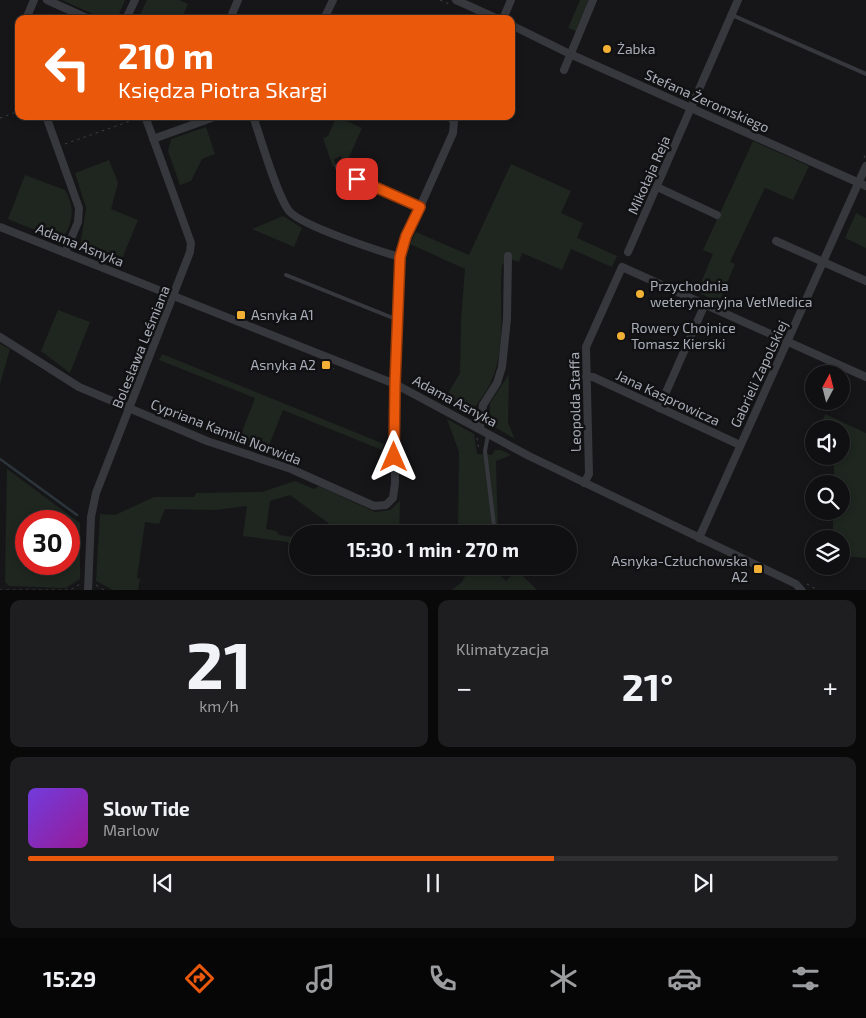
<!DOCTYPE html>
<html lang="pl">
<head>
<meta charset="utf-8">
<style>
	:root { --surface:#101012; --page:#1e1e20; --text:#f1f3f6; --muted:#9c9d9f; --line:#303032; --accent:#ea580c }
	body { margin:0; font-family:"Exo 2",sans-serif; background:var(--page); color:var(--text); height:100vh; display:flex; flex-direction:column; font-size:19px; white-space:nowrap }
	* { box-sizing:border-box; margin:0 }
	p { font-size:16px; color:var(--muted) }
	.icon { flex:none; width:28px; height:28px; fill:none; stroke:currentColor; stroke-width:2; stroke-linecap:round; stroke-linejoin:round }
	.map { position:relative; height:590px; overflow:hidden }
	.panel { display:flex; flex-direction:column; gap:10px; padding:10px; background:#09090a; flex:1 }
	.panel>* { flex:none }
	.banner { position:absolute; left:15px; top:15px; width:500px; height:105px; border-radius:10px; box-shadow:0 2px 8px #0003,0 0 0 1px var(--line); background:#ea580c; color:#fff; overflow:hidden }
	.needle { width:32px; rotate:7deg }
	.fabs { position:absolute; left:805px; top:365px; display:grid; gap:10px }
	.fabs a { display:grid; place-items:center; width:45px; height:45px; border-radius:50%; background:var(--surface); box-shadow:0 2px 8px #0003,0 0 0 1px var(--line); font-size:25px }
	.speed { position:absolute; left:15px; top:510px; display:flex; gap:10px; font-size:25px; font-weight:700; text-align:center }
	.speed>* { display:grid; place-content:center; width:65px; height:65px; border-radius:50%; background:var(--surface); box-shadow:0 2px 8px #0003,0 0 0 1px var(--line); line-height:1 }
	.speed .limit { border:8px solid #d22; background:#fff; color:#111 }
	.pin { position:absolute; display:grid; place-items:center; width:42px; height:42px; color:#fff; margin:-21px; border-radius:10px; box-shadow:0 2px 8px #0006 }
	.me { position:absolute; width:55px; margin:-28px; rotate:0deg; stroke-linejoin:round; filter:drop-shadow(0 0 4px #0008) }
	.turn { display:flex; align-items:center; gap:18px; height:105px; padding:0 20px; font-size:22px }
	.turn .icon { width:65px; height:65px; stroke-width:2.5 }
	.turn b { display:block; font-size:35px; line-height:42px }
	.big { font-size:38px; font-weight:700; line-height:1.1 }
	.panel .card { flex:1; display:flex; flex-direction:column; justify-content:center; gap:8px; min-width:0; padding:0 18px; border-radius:10px; background:var(--page) }
	.panel .dial { align-items:center; gap:0 }
	.dial b { font-size:65px; line-height:1 }
	.song { display:flex; align-items:center; gap:15px }
	.cover { width:60px; height:60px; border-radius:8px; background:linear-gradient(135deg,hsl(260 70% 55%),hsl(300 70% 35%)) }
	.played { height:5px; border-radius:2px; background:linear-gradient(90deg,var(--accent) 65%,var(--line) 65%) }
	.keys { display:flex; justify-content:space-around; direction:ltr }
	.heat { display:flex; justify-content:space-between; align-items:center; font-size:28px; direction:ltr }
	.panel .tiles { flex:1; display:grid; gap:10px; grid-template-columns:1fr 1fr }
	.card:last-child { grid-column:span 2 }
	.trip { position:absolute; left:289px; top:525px; width:288px; height:50px; border-radius:25px; background:var(--surface); box-shadow:0 2px 8px #0003,0 0 0 1px var(--line); font-weight:700; line-height:50px; text-align:center }
	.dock { display:flex; height:80px; justify-content:space-around; align-items:center; background:#060607; color:var(--muted) }
	.dock .icon { width:35px; height:35px }
	.dock .active { color:var(--accent) }
	.dock b { font-size:22px; color:var(--text) }
	.map>svg:first-child { display:block }
</style>
</head>
<body>
<div class="map">
<svg width="866" height="591" viewBox="0 0 866 591">
	<rect width="100%" height="100%" fill="#161618"/>
	<g fill="#1e261f" fill-rule="evenodd">
		<path d="M62,0h63l-8,19h-13z"/>
		<path d="M147,0h32l9,4 -7,15h-43z"/>
		<path d="M580,0h9l-13,31 -8,-3z"/>
		<path d="M337,116h6l-1,3 20,9 -15,34 -3,1 -3,-7 -7,3 2,7 -3,1 -10,-29 5,-2z"/>
		<path d="M206,127l9,27 -13,5 -11,22 -11,4 -12,-34 3,-12z"/>
		<path d="M753,141l56,25 -16,34 -28,-12 -35,74 5,2 -16,38 -22,-10 16,-38 -10,-4z"/>
		<path d="M109,160l9,23 -7,26 27,11 -19,46 -37,-15 -2,-4 6,-39 -11,-35z"/>
		<path d="M511,164l60,27 -10,22 22,10 -6,15 40,18 -5,11 -41,-18 -9,21 -40,-17 -3,9 -7,-2 -10,5c-4,44 8,92 -19,131 -5,7 -8,13 -16,16l-19,-11 -2,-4 14,-24 1,-54 4,-50 -55,-25 6,-12 53,23z"/>
		<path d="M25,175l40,15c9,16 9,28 0,45l-11,3 -46,-19z"/>
		<path d="M856,213l10,5v30l-21,-10z"/>
		<path d="M283,216l19,12 -8,19 -42,-18z"/>
		<path d="M58,310l32,12 -20,51 -29,-22z"/>
		<path d="M0,344l10,5 -10,35z"/>
		<path d="M162,354l222,90 -2,6 -99,-40 -17,43 -28,-11 17,-44 -96,-38z"/>
		<path d="M509,374l-1,49 7,16 -25,-15v-21z"/>
		<path d="M825,414l41,19v125l-25,-2v-17h-8v-28h8v-27h-7v-28h7v-27h-22z"/>
		<path d="M447,419l27,15 3,20 15,1 3,-5h6l10,5 -15,6 2,73h-40l1,-82z"/>
		<path d="M7,469l73,54v56l-14,9 -57,-2 -4,-4zM26,521h43v43h-43z"/>
		<path d="M295,481l19,8 5,-3 56,26 15,-2 10,-9 -1,33h-56l-53,-39 -20,6 -4,28 10,2 3,4 14,2 -3,9 -2,-4 -45,-6 4,-30 -32,4 -50,-1 -6,15 -14,-2 -8,56 3,1 -2,11h-25l-17,-9 4,-67 15,1 39,-18h40l2,-4 66,-1z"/>
		<path d="M470,566h27v6l9,9 11,-11 20,20h-85l10,-8z"/>
	</g>
	<g fill="none" stroke-linecap="round" stroke-linejoin="round">
		<path stroke="#2c353c" stroke-width="2.5" d="M0,459l77,56"/>
		<g stroke="#3d3f44" stroke-width="1" stroke-dasharray="2.5 4" stroke-linecap="butt">
			<path d="M440,0l9,4"/>
			<path d="M18,23l-2,14 3,17"/>
			<path d="M0,118l19,-7"/>
			<path d="M224,118l6,-2"/>
			<path d="M65,144l71,-25"/>
			<path d="M864,158l2,-5"/>
			<path d="M315,361l19,8"/>
			<path d="M477,438l2,12"/>
			<path d="M807,584l13,7"/>
			<path d="M96,585l10,6"/>
			<path d="M0,590h66l6,-1 8,-5"/>
		</g>
		<g stroke="#37383d" stroke-width="4">
			<path d="M732,15l134,59"/>
			<path d="M286,275l112,45"/>
			<path d="M488,435l-3,16 10,83"/>
		</g>
		<g stroke="#37383d" stroke-width="8">
			<path d="M47,0l42,19"/>
			<path d="M456,0l42,19"/>
			<path d="M26,19l8,-19"/>
			<path d="M126,19l9,-19"/>
			<path d="M230,19l8,-19"/>
			<path d="M324,19l9,-19"/>
			<path d="M503,19l8,-19"/>
			<path d="M511,25l59,29 296,132"/>
			<path d="M564,70l29,-70"/>
			<path d="M46,116l33,92 -1,14 -13,31"/>
			<path d="M253,116c7,20 25,84 37,96 15,15 89,39 110,45"/>
			<path d="M153,139l64,-23"/>
			<path d="M339,167l2,5 79,35"/>
			<path d="M657,187l60,28"/>
			<path d="M0,227l395,157 134,72 267,128 6,7"/>
			<path d="M776,241l90,40"/>
			<path d="M628,252l110,-252"/>
			<path d="M0,337l79,50 128,54 84,28 83,37 12,-1 7,-7 2,-15v-99l5,-127 7,-21 46,-103 1,-11 -4,-6"/>
			<path d="M586,377h7l147,68"/>
			<path d="M659,408l46,-104"/>
			<path d="M480,429l3,-24 14,-22 5,-16 5,-48 1,-63"/>
			<path d="M584,483l5,-9 -3,-127 36,-80 244,110"/>
			<path d="M699,538l167,-372"/>
			<path d="M88,591l3,-74 5,-24 94,-241 1,-9 -46,-127"/>
		</g>
	</g>
	<g fill="none" stroke-linecap="round" stroke-linejoin="round">
		<defs>
			<path id="route" d="M357,179l63,28 -14,29 -6,21 -5,127 -1,73"/>
		</defs>
		<use href="#route" stroke="#983908" stroke-width="12"/>
		<use href="#route" stroke="#ea580c" stroke-width="9"/>
	</g>
	<g fill="#f2b134" stroke="#111113" stroke-width="2">
		<circle cx="607" cy="49" r="5"/>
		<circle cx="640" cy="294" r="5"/>
		<rect x="236" y="310" width="10" height="10" rx="2.5"/>
		<circle cx="621" cy="336" r="5"/>
		<rect x="321" y="360" width="10" height="10" rx="2.5"/>
		<rect x="753" y="564" width="10" height="10" rx="2.5"/>
	</g>
	<g text-anchor="middle" stroke-width="5" stroke-linejoin="round" paint-order="stroke">
		<g font-size="14" fill="#a8adb8" stroke="#111113" text-anchor="start">
			<text x="617" y="54">Żabka</text>
			<text x="650" y="291">Przychodnia<tspan x="650" dy="16">weterynaryjna VetMedica</tspan></text>
			<text x="251" y="320">Asnyka A1</text>
			<text x="631" y="333">Rowery Chojnice<tspan x="631" dy="16">Tomasz Kierski</tspan></text>
			<text x="316" y="370" text-anchor="end">Asnyka A2</text>
			<text x="748" y="566" text-anchor="end">Asnyka-Człuchowska<tspan x="748" dy="16">A2</tspan></text>
		</g>
		<g font-size="14" fill="#a8adb8" stroke="#111113">
			<text transform="translate(707 101) rotate(24)" y="5">Stefana Żeromskiego</text>
			<text transform="translate(649 175) rotate(-66)" y="5">Mikołaja Reja</text>
			<text transform="translate(80 245) rotate(22)" y="5">Adama Asnyka</text>
			<text transform="translate(141 347) rotate(-68)" y="5">Bolesława Leśmiana</text>
			<text transform="translate(759 374) rotate(-65)" y="5">Gabrieli Zapolskiej</text>
			<text transform="translate(668 398) rotate(25)" y="5">Jana Kasprowicza</text>
			<text transform="translate(455 401) rotate(28)" y="5">Adama Asnyka</text>
			<text transform="translate(575 402) rotate(-91)" y="5">Leopolda Staffa</text>
			<text transform="translate(226 432) rotate(21)" y="5">Cypriana Kamila Norwida</text>
		</g>
	</g>
</svg>
<div class="fabs">
<a><svg class="needle" viewBox="-14 -14 28 28"><path d="M0-13l5 13h-10z" fill="#e53935"/><path d="M0 13l5-13h-10z" fill="#9c9d9f"/></svg></a>
<a><svg class="icon" aria-label="sound" viewBox="0 0 24 24"><path d="M4 9h4l5-4v14l-5-4H4zM17 9q2 3 0 6"/></svg></a>
<a><svg class="icon" aria-label="search" viewBox="0 0 24 24"><circle cx="10" cy="10" r="6"/><path d="M15 15l6 6"/></svg></a>
<a><svg class="icon" aria-label="layers" viewBox="0 0 24 24"><path d="M12 4l9 5-9 5-9-5zM3 14l9 5 9-5"/></svg></a>
</div>
<div class="speed"><div class="limit">30</div></div>
<div class="pin" style="left:357px;top:179px;background:#d93025"><svg class="icon" aria-label="arrive" viewBox="0 0 24 24"><path d="M6 21V4h12l-3 4 3 4H6"/></svg></div>
<svg class="me" style="left:394px;top:457px" viewBox="-20 -20 40 40"><path d="M0-17L14 15 0 8-14 15z" fill="#ea580c" stroke="#fff" stroke-width="4"/></svg>
<div class="trip">15:30 · 1 min · 270 m</div>
<div class="banner">
<div class="turn"><svg class="icon" aria-label="left" viewBox="0 0 24 24"><path d="M17 20v-9H6M10 6l-5 5 5 5"/></svg><div><b>210 m</b>Księdza Piotra Skargi</div></div>
</div>
</div>
<section class="panel">
<div class="tiles">
<div class="card dial"><b>21</b><p>km/h</p></div>
<div class="card"><p>Klimatyzacja</p>
<div class="heat"><a>−</a><b class="big">21°</b><a>+</a></div>
</div>
<div class="card">
<div class="song"><i class="cover"></i><div><b>Slow Tide</b><p>Marlow</p></div></div>
<div class="played"></div>
<div class="keys"><svg class="icon" aria-label="previous" viewBox="0 0 24 24"><path d="M18 5L8 12l10 7zM5 5v14"/></svg><svg class="icon" aria-label="pause" viewBox="0 0 24 24"><path d="M8 5v14M16 5v14"/></svg><svg class="icon" aria-label="next" viewBox="0 0 24 24"><path d="M6 5l10 7-10 7zM19 5v14"/></svg></div>
</div>
</div>
</section>
<nav class="dock">
<b>15:29</b>
<svg class="icon active" aria-label="directions" viewBox="0 0 24 24"><path d="M12 3l9 9-9 9-9-9zM9 14v-3h6M13 9l2 2-2 2"/></svg>
<svg class="icon" aria-label="music" viewBox="0 0 24 24"><path d="M9 18V5l10-2v13"/><circle cx="6" cy="18" r="3"/><circle cx="16" cy="16" r="3"/></svg>
<svg class="icon" aria-label="phone" viewBox="0 0 24 24"><path d="M5 4h4l2 5-3 2q2 4 5 5l2-3 5 2v4C11 20 4 13 5 4z"/></svg>
<svg class="icon" aria-label="climate" viewBox="0 0 24 24"><path d="M12 3v18M4 7l16 10M4 17L20 7"/></svg>
<svg class="icon" aria-label="car" viewBox="0 0 24 24"><path d="M5 17H2v-5l4-1 3-4h7l3 4 3 1v5h-3M9 17h6M6 11h13"/><circle cx="7" cy="17" r="2"/><circle cx="17" cy="17" r="2"/></svg>
<svg class="icon" aria-label="filters" viewBox="0 0 24 24"><path d="M4 7h16M4 17h16"/><circle cx="9" cy="7" r="2"/><circle cx="15" cy="17" r="2"/></svg>
</nav>
</body>
</html>
